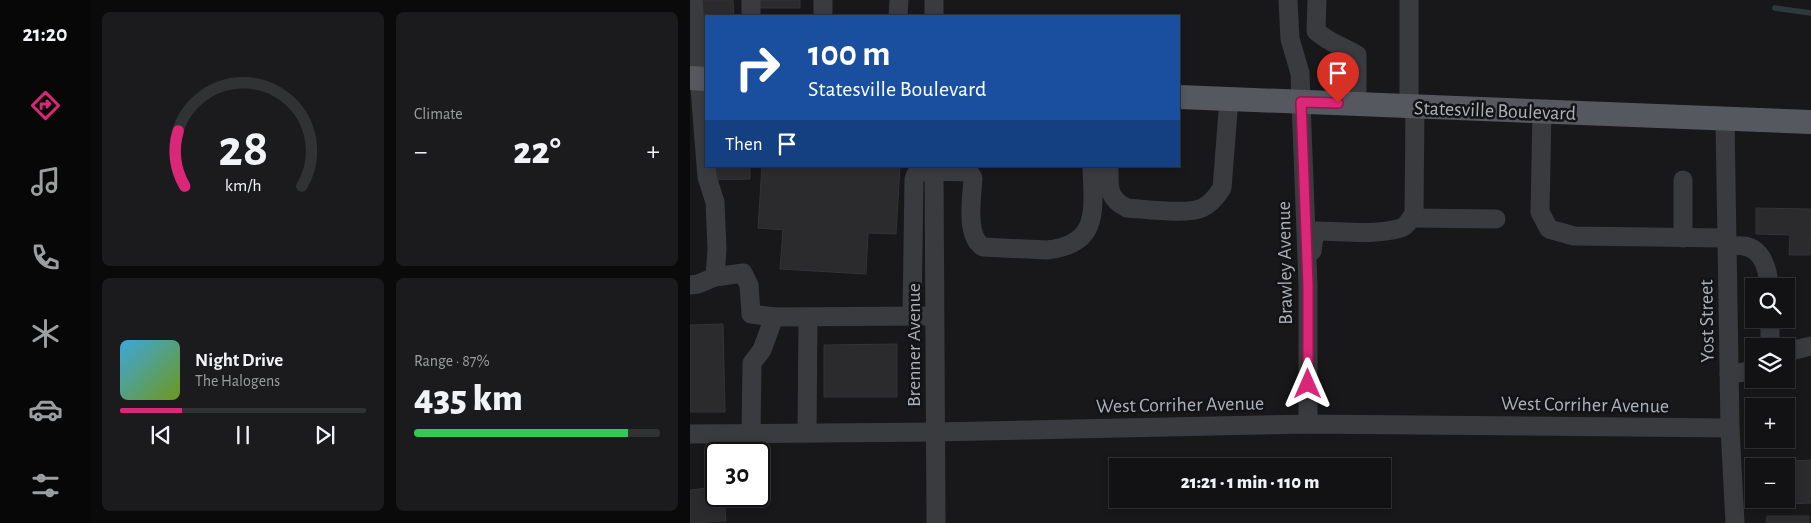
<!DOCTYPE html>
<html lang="en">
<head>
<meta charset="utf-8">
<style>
	:root { --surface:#121214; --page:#1b1b1d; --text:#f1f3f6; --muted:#9c9ea0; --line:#313234; --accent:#db2777 }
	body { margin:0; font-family:"Alegreya Sans",sans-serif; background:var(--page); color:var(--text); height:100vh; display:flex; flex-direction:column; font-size:19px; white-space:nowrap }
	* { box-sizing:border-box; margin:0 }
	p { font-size:16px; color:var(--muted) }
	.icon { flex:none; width:28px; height:28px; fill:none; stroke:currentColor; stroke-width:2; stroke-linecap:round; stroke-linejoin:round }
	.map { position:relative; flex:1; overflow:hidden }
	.sheet { display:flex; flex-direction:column; gap:12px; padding:12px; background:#0a0a0b; width:600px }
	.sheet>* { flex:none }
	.hud { position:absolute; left:15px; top:15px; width:475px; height:152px; border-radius:0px; box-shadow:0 2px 8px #0003,0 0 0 1px var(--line); background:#1a4fa0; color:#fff; overflow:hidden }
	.buttons { position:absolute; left:1055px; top:278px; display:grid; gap:10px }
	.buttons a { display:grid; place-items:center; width:50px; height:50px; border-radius:0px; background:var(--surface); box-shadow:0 2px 8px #0003,0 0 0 1px var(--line); font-size:25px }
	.speed { position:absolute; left:15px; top:442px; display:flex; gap:10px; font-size:25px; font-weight:700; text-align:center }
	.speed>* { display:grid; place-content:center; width:65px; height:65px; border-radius:50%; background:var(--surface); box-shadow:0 2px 8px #0003,0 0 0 1px var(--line); line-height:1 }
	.speed .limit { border:2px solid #111; border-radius:8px; background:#fff; color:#111 }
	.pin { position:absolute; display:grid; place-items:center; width:42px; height:42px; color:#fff; margin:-51px -21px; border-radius:50% 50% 50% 0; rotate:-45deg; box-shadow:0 0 5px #0007 }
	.pin .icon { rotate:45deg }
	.me { position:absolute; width:55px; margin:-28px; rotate:0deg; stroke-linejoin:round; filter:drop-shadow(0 0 4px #0008) }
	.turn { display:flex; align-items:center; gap:18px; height:105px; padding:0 20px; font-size:22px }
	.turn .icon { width:65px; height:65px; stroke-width:2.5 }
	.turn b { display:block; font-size:35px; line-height:42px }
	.then { display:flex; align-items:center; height:48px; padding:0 20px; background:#0003; gap:10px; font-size:19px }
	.big { font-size:38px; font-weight:800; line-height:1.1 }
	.sheet .card { flex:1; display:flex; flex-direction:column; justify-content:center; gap:8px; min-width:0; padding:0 18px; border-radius:8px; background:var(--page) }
	.sheet .dial { align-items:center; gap:0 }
	.dial svg { height:130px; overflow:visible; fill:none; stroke:var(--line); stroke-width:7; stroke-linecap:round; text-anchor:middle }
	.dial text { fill:var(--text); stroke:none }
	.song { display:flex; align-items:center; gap:15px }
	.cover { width:60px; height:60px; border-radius:8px; background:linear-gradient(135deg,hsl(200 70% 55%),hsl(80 70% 35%)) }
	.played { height:5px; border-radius:2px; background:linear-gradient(90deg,var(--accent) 25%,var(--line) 25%) }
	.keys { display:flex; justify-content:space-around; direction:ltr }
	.heat { display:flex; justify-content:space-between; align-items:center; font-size:28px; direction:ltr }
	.charge { height:8px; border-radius:4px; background:linear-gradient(90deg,#34c759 87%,var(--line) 0) }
	.sheet .tiles { flex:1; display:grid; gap:12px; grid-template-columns:repeat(2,1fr) }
	.trip { position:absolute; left:419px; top:458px; width:282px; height:50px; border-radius:0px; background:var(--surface); box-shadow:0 2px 8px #0003,0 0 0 1px var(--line); font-weight:800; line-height:50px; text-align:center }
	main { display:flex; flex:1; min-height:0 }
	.tab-bar { display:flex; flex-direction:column; width:90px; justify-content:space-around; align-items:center; background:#070708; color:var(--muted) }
	.tab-bar .icon { width:35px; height:35px }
	.tab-bar .current { color:var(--accent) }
	.tab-bar b { font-size:22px; color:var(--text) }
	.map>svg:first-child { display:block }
</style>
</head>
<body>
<main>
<nav class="tab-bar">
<b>21:20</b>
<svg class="icon current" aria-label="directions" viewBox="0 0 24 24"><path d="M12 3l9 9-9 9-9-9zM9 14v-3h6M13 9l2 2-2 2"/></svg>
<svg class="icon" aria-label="music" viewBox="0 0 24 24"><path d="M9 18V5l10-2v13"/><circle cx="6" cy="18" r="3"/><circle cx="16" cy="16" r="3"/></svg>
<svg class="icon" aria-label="phone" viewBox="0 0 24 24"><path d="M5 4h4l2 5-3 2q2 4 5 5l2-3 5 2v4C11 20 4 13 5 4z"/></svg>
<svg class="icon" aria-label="climate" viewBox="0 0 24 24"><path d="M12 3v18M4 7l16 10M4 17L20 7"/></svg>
<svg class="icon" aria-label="car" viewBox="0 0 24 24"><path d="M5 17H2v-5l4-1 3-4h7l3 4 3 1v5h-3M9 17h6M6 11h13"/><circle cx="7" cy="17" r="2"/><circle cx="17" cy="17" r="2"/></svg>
<svg class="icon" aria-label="filters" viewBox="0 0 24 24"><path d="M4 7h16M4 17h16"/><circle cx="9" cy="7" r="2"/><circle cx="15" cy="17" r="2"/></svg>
</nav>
<section class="sheet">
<div class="tiles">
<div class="card dial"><svg viewBox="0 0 100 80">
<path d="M14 69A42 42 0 1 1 86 69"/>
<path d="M14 69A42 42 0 0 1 10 35" stroke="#db2777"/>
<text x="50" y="56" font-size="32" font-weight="700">28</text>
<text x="50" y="72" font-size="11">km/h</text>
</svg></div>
<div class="card"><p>Climate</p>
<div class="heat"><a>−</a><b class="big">22°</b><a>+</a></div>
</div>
<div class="card">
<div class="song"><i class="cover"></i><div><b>Night Drive</b><p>The Halogens</p></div></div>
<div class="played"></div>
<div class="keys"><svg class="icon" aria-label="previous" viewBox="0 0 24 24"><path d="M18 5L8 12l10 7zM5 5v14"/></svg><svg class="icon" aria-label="pause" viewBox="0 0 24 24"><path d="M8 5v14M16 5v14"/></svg><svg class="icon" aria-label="next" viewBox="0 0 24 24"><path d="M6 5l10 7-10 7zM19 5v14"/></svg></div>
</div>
<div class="card"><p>Range · 87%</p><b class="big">435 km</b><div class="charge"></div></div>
</div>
</section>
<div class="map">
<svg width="1121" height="523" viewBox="0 0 1121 523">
	<rect width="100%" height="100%" fill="#18181a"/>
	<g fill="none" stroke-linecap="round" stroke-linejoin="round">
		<path stroke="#2e393e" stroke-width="5.5" d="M1085,8l36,5"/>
	</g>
	<g fill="#2b2b2e" stroke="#323336">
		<path d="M9,0h34l1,16h-28v15h-5z"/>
		<rect x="66" y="0" width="44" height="8"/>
		<path d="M18,166h42v13l-42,1z"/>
		<path d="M72,166h138l-4,68 -28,-1 -2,41 -86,-5 3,-39 -25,-2z"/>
		<path d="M1066,208l55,1 -1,46h-21l1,-20 -34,-1z"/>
		<path d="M33,324l2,88h-35v-87z"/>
		<path d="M207,344v53h-73v-52z"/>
		<path d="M1121,460v43l-21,1v-5l-11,1 7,-1v-11h3l-1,-27z"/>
		<path d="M26,487v9h8l2,25 -36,2v-33z"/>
		<path d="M1077,516h42v7h-43z"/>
	</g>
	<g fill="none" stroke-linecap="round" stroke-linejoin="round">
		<g stroke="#393b3f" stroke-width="19">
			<path d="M61,0v16"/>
			<path d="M598,0l2,39 10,34 1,29 7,183v139"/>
			<path d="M627,0l-1,31c13,12 26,15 41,24v49"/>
			<path d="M719,0v106"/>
			<path d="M133,16v-16"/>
			<path d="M208,16l1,-16"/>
			<path d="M244,16v-16"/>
			<path d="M852,111l-2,101 9,17 25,7 153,2"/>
			<path d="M1035,119l5,309 5,95"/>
			<path d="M244,166l2,357"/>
			<path d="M419,166c0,21 -2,32 18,42 18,1 60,7 75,0 9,-4 15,-12 20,-20l7,-89"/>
			<path d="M993,180v58"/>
			<path d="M721,218l85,1"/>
			<path d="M1038,247c5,-1 11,-2 16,-1 19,3 24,24 25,40"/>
			<path d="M622,251l3,-20c27,0 59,5 86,-3 6,-2 9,-9 13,-14l1,-108"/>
			<path d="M25,277l28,-4 6,12 2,29 23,3"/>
			<path d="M0,285l8,-1 17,-7 2,-28 -2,-47 -8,-25 -14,-177"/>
			<path d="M222,316l2,-137 2,-5 8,-3 45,1 4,6c-1,19 -8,58 10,69l64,3c54,-6 46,-41 45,-84"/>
			<path d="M1080,319v27"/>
			<path d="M1096,352l25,-6"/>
			<path d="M1039,374l16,-2 9,-5"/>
			<path d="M117,433l1,-116"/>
			<path d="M0,434l246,-2 372,-8 422,4"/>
			<path d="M61,434l1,-71 10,-13 12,-33 150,-1"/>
		</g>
		<g stroke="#55585e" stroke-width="24">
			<path d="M0,78l16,1"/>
			<path d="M489,97l632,25"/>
		</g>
	</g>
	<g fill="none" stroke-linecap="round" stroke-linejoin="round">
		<defs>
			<path id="route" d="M618,384v-99l-7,-183 37,1"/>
		</defs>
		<use href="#route" stroke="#8e194d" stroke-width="12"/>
		<use href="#route" stroke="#db2777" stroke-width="9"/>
	</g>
	<g text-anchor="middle" stroke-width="5" stroke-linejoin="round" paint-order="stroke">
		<g font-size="20" fill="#abb1b9" stroke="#131315">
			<text transform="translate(805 110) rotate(2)" y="7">Statesville Boulevard</text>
			<text transform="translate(594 263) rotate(-91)" y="7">Brawley Avenue</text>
			<text transform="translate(1016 321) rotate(-91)" y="7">Yost Street</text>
			<text transform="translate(223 345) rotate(-90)" y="7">Brenner Avenue</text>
			<text transform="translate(490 404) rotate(-1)" y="7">West Corriher Avenue</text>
			<text transform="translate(895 404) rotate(1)" y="7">West Corriher Avenue</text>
		</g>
	</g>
</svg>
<div class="buttons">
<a><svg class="icon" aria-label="search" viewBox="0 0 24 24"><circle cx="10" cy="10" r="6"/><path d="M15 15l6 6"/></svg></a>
<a><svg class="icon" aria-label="layers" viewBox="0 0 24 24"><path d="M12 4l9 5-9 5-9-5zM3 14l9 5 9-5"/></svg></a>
<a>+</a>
<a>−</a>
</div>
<div class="speed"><div class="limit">30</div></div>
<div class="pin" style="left:648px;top:103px;background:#d93025"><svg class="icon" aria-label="arrive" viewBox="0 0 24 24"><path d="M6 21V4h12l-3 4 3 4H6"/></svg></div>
<svg class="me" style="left:618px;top:384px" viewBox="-20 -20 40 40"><path d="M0-17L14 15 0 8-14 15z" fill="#db2777" stroke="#fff" stroke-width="4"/></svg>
<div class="trip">21:21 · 1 min · 110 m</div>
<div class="hud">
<div class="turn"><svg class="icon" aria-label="right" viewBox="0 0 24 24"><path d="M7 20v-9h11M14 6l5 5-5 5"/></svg><div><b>100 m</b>Statesville Boulevard</div></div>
<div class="then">Then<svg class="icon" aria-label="arrive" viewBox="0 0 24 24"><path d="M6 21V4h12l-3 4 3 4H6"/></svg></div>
</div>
</div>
</main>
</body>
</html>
